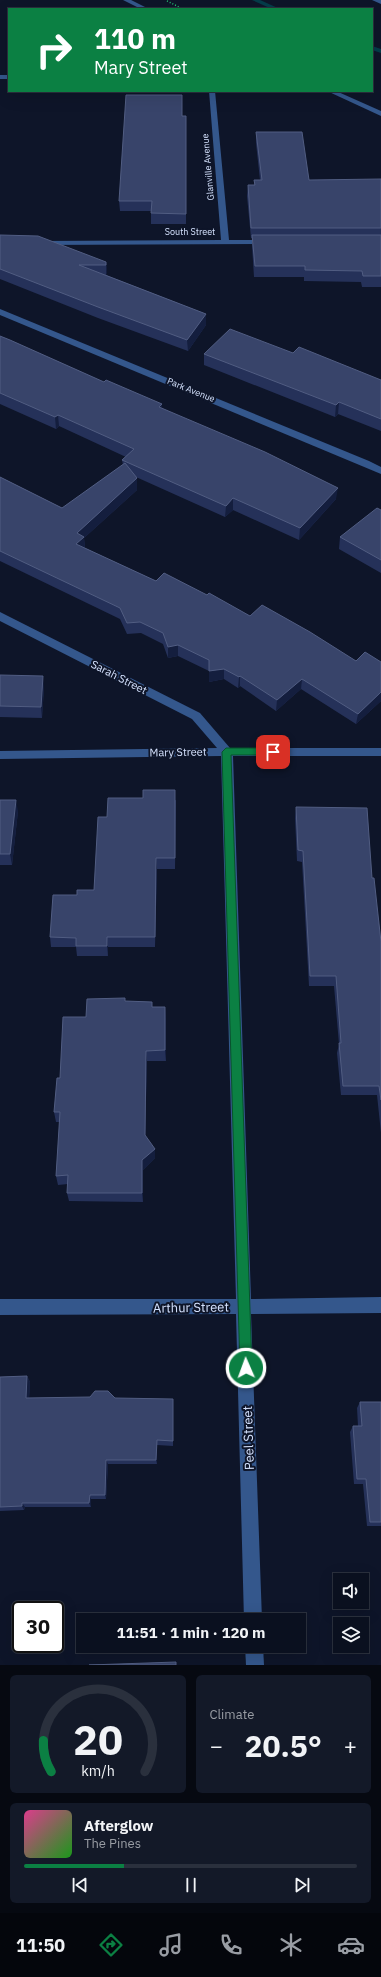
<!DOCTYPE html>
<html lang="en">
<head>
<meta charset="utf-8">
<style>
	:root { --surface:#0a101f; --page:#131928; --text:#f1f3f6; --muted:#999da4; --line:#2a303d; --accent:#0b8043 }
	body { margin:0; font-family:"IBM Plex Sans",sans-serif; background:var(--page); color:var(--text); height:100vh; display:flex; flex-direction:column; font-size:15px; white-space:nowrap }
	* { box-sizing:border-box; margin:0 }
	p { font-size:13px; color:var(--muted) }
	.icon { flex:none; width:22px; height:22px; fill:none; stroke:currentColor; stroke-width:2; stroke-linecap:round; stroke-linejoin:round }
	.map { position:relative; height:1665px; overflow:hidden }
	.details { display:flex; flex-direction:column; gap:10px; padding:10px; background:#060911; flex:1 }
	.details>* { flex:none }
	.guide { position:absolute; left:8px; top:8px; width:365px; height:84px; border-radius:0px; box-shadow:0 4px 16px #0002,0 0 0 1px var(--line); background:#0b8043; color:#fff; overflow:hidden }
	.fabs { position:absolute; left:333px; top:1573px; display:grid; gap:8px }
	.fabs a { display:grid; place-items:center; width:36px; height:36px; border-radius:0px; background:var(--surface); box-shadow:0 4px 16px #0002,0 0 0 1px var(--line); font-size:20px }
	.speed { position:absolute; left:12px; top:1601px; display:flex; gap:8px; font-size:20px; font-weight:700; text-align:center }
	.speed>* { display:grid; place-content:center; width:52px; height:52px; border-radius:50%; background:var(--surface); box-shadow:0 4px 16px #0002,0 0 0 1px var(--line); line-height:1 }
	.speed .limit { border:2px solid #111; border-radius:6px; background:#fff; color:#111 }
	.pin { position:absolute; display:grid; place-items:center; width:34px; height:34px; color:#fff; margin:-17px; border-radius:8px; box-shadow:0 2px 6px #0006 }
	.me { position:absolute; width:44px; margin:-22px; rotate:358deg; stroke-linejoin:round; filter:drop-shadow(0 0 3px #0008) }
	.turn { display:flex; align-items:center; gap:14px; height:84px; padding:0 20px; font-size:18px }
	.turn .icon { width:52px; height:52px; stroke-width:2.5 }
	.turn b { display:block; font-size:28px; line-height:34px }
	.big { font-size:30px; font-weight:700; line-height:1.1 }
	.details .card { flex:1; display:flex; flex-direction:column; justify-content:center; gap:6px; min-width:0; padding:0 14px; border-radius:6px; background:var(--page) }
	.details .dial { align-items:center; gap:0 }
	.dial svg { height:104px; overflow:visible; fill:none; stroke:var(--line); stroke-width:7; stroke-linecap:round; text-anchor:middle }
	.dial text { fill:var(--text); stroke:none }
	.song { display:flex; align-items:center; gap:12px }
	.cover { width:48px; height:48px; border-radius:6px; background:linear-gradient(135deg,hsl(330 70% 55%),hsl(120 70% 35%)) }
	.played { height:4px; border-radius:2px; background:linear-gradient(90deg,var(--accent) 30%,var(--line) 30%) }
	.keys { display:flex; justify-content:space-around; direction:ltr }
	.heat { display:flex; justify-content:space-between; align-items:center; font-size:22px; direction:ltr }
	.details .tiles { flex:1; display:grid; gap:10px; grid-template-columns:1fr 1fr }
	.card:last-child { grid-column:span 2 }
	.trip { position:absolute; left:76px; top:1613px; width:230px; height:40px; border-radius:0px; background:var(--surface); box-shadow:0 4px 16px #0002,0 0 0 1px var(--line); font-weight:700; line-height:40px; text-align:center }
	.dock { display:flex; height:64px; justify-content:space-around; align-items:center; background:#04060c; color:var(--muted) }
	.dock .icon { width:28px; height:28px }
	.dock .selected { color:var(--accent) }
	.dock b { font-size:18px; color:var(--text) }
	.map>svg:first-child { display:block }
</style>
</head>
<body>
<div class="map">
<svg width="381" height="1665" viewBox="0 0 381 1665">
	<rect width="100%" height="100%" fill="#0e1529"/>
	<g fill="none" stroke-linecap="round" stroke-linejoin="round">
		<g fill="#053c4a" fill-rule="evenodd">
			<path d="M252,0h8l20,9h-8z"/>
			<path d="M372,46l9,3v4l-9,-3z"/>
		</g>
		<path stroke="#24c576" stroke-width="1.5" stroke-dasharray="1 2" stroke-linecap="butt" d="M167,1l16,8"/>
		<g fill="#34578c" fill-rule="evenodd">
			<path d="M123,0h8l18,9h-8z"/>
			<path d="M372,0h9v4z"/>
			<rect x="0" y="75" width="9" height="4"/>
			<path d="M209,91h6l14,149h39l4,2 -1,2 -234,1 -1,-2 4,-2 181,-1z"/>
			<path d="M327,91h9l45,20v5z"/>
			<path d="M0,309l369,152 12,6v7l-381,-159z"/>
			<path d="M0,612l200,101 30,35h151v8h-148l18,543 130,-2v16l-130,1 11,306h-18l-8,-306 -236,1v-16h236l-15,-543 -221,3v-8l217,-3 -25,-29 -192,-98z"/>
			<path d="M245,1646h18l1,19h-18z"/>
		</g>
	</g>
	<g fill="#253159">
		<path d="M182,116h4v108h-35v-13h-31l-1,-10z"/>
		<path d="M256,132l53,48 72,1v106h-19l-1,-5 -57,-1v-4h-50l-2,-31v-8h-1l-4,-42 1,-11h6v-5h6l-4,-37z"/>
		<path d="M0,235l106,27 1,10 -1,3 100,39v11l-18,26 -90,-33 -98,-39z"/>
		<path d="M0,336l162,72 174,91 -37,41 -66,-30 -8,7 -89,-40 1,13 -53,48 1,10 71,33 51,14 43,21 106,45 25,1v39l-25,23 -55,-35 -25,22 -36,-25 -2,2 -14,-9 -15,3v-11l-31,-15 -10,2 -5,-14 -22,-11 -14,1 -7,-15 -120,-58v-84l62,31 61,-43 -1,-5 4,-3 -67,-31 -3,3 -56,-25z"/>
		<path d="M293,353l88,27v51l-43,-17 -3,3 -131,-52v-11z"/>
		<path d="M381,510v63l-42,-24 1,-12z"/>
		<path d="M0,675l44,12 -2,31 -42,-1z"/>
		<path d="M0,800l18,11 -6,54h-12z"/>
		<path d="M176,800l-1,69h-18l-2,78h-47v9h-31l-1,-9h-25l-1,-10 27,-42 17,-5 13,-73z"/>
		<path d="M296,807l76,71 9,64v191l-4,-38h-36l-4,-42 2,-9 -5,-58h-25l-7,-124 -5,-1 -2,-43z"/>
		<path d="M125,1001l27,1v5h13l1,54h-19l-2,75 10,22 -12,12v32l-74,-1 -2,-8 1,-9 -10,1 -2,-9 4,-54h-4l-2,-10 6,-34 26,-61z"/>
		<path d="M27,1376l3,6 -1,16 144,1v47l-16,-1v19h-49l-2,35h-15v8h-66l-1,3 -24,1v-134z"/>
		<path d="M360,1402h21v124h-14l-4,-42h-9l-4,-52 3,-6h5l-1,-18z"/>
	</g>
	<g fill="#141e3e">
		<path d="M106,262l1,10 -1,4z"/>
		<path d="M206,314v11l-18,26 -1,-11z"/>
		<path d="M339,402l-1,12 -3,3 1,-12z"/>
		<path d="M162,404l1,11 -4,-8z"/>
		<path d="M58,415l1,11 -3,3 -1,-12z"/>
		<path d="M137,478v12l-53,48 1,10 -8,7 -1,-11 1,-11z"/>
		<path d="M338,488l-2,11 -37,41 1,-12z"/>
		<path d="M233,498v12l-8,7 1,-11z"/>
		<path d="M178,645v11l-10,2v-11z"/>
		<path d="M224,669v10l-15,3v-11z"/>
		<path d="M43,676l1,11 -2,31 -1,-11z"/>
		<path d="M240,676v10l-2,2 1,-11z"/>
		<path d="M302,679l-1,10 -25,22 1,-11z"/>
		<path d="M381,692v9l-25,23 2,-10z"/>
		<path d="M16,800l2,11 -6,54 -2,-11z"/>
		<path d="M156,858l1,11 -2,78v-10z"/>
		<path d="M107,937l1,10v9l-1,-10z"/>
		<path d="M165,1007l1,11v43l-1,-11z"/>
		<path d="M146,1051l1,10 -2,84v-10z"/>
		<path d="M155,1149v9l-12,12v32l-1,-9v-33z"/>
		<path d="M27,1376l3,6 -1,21 -3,-5z"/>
		<path d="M157,1440v24l-1,-4z"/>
		<path d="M106,1460l2,4 -2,35 -1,-4z"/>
		<path d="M90,1495l1,4v8l-2,-4z"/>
		<path d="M22,1503l3,4 -1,3 -2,-4z"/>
	</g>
	<g fill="#38446a" stroke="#515d82">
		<path d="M126,95h56v21h4v98l-35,-1 1,-12h-33z"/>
		<path d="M256,132h46l7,48 72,-1v49h-130l-3,-43h7l-1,-5h8z"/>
		<path d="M0,235l38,1 68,26v3h-27l127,49 -19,26 -89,-33 -98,-38z"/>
		<path d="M252,235h129v41h-18l-1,-5 -57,-1v-4h-50z"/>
		<path d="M230,329l63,24 6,-6 82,33v39l-42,-17 -3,3 -132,-51z"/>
		<path d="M0,336l10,4 94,42 2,-2 56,24 -3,3 106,45 73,36 -38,40 -67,-30 -7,8 -104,-46 12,-11 -76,-34 -3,2 -55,-24z"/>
		<path d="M125,463l12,15 -60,55 7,4 -8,7 80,37 8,-8 43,22 2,-2 41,23 12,-11 48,27 46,29 9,-9 16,10v30l-23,22 -56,-35 -25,21 -37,-24 -1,1 -15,-8 -15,2v-11l-31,-15 -10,2 -5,-14 -23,-11 -13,1 -7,-15 -120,-57v-74l62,31z"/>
		<path d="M377,508l4,2v50l-41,-23z"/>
		<path d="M0,675l43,1 -2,31 -41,-1z"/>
		<path d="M143,790h32v68h-19l-1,79h-48v9h-31v-8l-26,-1 3,-42h24v-5h17l4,-73h9l1,-19h35z"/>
		<path d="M0,800h16l-6,54h-10z"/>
		<path d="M296,807l71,1 5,70h2l7,64v158l-2,-14h-36l-4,-43h2l-5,-67h-26l-7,-125 -5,-1z"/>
		<path d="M125,998v3l27,1v5h13v43l-19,1 -1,84 10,14 -13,11v33h-75l1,-18 -12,1 4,-64h-6l3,-34h3l3,-61h23l1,-18z"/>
		<path d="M27,1376l-1,22 64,-1 5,-6h13l7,7 58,1v42l-16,-1 -1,20h-50l-1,35h-15l-1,8h-67v3l-22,1v-130z"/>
		<path d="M360,1402h21v120h-11l-4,-43h-9l-4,-53h9z"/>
		<path d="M176,1662v3h-87z"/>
	</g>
	<path fill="#0b8043" stroke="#07532c" d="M226,748h47l4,4 -4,3h-42l21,613 -2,5 -4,1 -5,-1 -1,-5 -18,-616z"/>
	<g text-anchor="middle" stroke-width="4" stroke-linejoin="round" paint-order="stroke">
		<g font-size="9" fill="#d6e3ff" stroke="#0e1529">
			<text transform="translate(208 167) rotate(-95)" y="3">Glanville Avenue</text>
			<text x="190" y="235">South Street</text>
			<text transform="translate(191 390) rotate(22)" y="3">Park Avenue</text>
		</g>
		<g font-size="11" fill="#d6e3ff" stroke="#0e1529">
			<text transform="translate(119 677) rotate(27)" y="4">Sarah Street</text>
			<text transform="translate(178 752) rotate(-1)" y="4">Mary Street</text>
		</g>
		<g font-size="13" fill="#d6e3ff" stroke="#0e1529">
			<text transform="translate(191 1307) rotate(-1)" y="5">Arthur Street</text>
			<text transform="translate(248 1438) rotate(-92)" y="5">Peel Street</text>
		</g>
	</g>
</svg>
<div class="fabs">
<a><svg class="icon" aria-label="sound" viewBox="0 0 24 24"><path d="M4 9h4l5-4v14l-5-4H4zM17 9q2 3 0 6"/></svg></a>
<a><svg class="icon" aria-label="layers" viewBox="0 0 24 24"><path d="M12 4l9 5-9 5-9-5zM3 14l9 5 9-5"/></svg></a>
</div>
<div class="speed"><div class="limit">30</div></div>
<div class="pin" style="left:273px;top:752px;background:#d93025"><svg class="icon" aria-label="arrive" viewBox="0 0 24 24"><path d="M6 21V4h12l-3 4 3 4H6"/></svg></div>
<svg class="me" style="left:246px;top:1368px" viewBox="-20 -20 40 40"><circle r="17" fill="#0b8043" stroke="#fff" stroke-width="3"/><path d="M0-11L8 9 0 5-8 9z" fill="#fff"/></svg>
<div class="trip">11:51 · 1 min · 120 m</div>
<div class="guide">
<div class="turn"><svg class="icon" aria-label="right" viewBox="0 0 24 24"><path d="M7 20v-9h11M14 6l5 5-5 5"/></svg><div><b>110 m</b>Mary Street</div></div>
</div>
</div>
<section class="details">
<div class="tiles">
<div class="card dial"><svg viewBox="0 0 100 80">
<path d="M14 69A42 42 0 1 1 86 69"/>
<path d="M14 69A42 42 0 0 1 8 45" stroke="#0b8043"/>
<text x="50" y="56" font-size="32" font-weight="700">20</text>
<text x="50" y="72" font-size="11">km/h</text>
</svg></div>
<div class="card"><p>Climate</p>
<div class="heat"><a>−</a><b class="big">20.5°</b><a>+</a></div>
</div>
<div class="card">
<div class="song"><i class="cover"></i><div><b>Afterglow</b><p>The Pines</p></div></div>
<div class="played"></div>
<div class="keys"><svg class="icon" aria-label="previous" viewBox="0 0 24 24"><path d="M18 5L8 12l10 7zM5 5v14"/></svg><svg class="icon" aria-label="pause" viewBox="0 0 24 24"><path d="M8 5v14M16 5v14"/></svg><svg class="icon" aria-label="next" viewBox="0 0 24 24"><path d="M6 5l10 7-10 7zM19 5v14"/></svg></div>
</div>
</div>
</section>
<nav class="dock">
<b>11:50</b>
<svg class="icon selected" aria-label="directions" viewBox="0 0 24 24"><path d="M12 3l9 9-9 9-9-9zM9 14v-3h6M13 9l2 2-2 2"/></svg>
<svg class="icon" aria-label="music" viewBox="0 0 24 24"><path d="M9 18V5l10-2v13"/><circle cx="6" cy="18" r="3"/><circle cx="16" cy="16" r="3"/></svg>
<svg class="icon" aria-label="phone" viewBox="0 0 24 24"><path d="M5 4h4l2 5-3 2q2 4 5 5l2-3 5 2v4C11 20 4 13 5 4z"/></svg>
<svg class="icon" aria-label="climate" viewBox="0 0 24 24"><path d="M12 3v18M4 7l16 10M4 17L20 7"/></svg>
<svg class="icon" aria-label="car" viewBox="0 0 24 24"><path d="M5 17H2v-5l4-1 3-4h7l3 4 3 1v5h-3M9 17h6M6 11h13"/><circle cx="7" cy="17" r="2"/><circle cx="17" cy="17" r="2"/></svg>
</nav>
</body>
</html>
